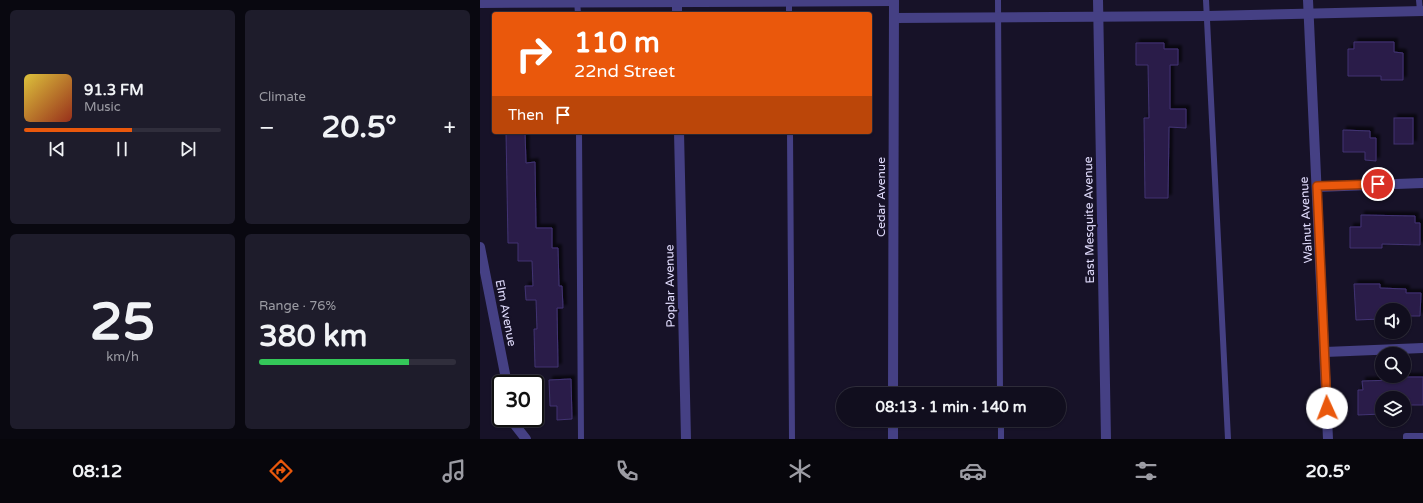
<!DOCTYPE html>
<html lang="en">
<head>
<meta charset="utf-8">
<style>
	:root { --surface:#110e1e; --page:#1e1c2b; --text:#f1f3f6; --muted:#9c9ca4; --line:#302e3c; --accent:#ea580c }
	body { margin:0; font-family:"Varela Round",sans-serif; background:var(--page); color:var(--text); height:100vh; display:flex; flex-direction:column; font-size:15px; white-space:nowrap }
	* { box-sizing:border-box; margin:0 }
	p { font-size:13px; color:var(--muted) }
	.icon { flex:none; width:22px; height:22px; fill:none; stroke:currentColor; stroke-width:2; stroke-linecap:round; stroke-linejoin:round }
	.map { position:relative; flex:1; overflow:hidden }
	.details { display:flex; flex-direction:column; gap:10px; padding:10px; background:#090810; width:480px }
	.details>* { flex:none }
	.hud { position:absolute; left:12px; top:12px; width:380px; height:122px; border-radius:4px; box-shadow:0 1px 3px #0004,0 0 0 1px var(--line); background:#ea580c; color:#fff; overflow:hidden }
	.tools { position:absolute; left:895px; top:303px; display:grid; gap:8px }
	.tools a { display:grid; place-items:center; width:36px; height:36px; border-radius:50%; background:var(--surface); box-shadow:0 1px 3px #0004,0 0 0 1px var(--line); font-size:20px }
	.speed { position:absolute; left:12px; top:375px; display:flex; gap:8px; font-size:20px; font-weight:700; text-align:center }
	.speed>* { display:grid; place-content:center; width:52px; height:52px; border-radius:50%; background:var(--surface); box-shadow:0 1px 3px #0004,0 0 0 1px var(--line); line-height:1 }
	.speed .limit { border:2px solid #111; border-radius:6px; background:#fff; color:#111 }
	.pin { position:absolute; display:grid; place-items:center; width:34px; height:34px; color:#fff; margin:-17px; border:2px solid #fff; border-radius:50%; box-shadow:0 1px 4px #0007 }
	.me { position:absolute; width:44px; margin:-22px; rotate:358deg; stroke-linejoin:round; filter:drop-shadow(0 0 3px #0008) }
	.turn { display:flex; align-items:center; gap:14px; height:84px; padding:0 16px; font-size:18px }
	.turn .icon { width:52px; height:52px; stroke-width:2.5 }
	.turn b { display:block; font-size:28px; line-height:34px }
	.then { display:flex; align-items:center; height:38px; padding:0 16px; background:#0003; gap:8px; font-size:15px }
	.big { font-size:30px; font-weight:700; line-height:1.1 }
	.details .card { flex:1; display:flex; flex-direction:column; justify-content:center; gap:6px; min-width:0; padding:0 14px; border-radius:6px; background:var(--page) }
	.details .dial { align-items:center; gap:0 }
	.dial b { font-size:52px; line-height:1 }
	.song { display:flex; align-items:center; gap:12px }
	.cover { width:48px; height:48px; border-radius:6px; background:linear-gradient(135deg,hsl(50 70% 55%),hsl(10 70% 35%)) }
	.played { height:4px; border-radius:2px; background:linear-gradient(90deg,var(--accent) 55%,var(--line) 55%) }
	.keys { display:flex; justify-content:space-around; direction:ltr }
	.heat { display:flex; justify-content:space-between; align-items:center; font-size:22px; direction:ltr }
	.charge { height:6px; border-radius:3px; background:linear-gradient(90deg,#34c759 76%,var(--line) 0) }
	.details .tiles { flex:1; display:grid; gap:10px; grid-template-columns:repeat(2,1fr) }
	.trip { position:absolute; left:356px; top:387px; width:230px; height:40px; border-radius:20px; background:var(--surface); box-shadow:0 1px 3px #0004,0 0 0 1px var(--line); font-weight:700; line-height:40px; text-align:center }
	.menu { display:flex; height:64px; justify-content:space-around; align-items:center; background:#07060c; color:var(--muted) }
	.menu .icon { width:28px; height:28px }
	.menu .active { color:var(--accent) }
	.menu b { font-size:18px; color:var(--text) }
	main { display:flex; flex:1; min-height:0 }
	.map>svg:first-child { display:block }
</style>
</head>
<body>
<main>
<section class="details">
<div class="tiles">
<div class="card">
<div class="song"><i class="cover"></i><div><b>91.3 FM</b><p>Music</p></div></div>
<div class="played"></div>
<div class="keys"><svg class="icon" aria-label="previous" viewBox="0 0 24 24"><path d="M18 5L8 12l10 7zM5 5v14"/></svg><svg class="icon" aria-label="pause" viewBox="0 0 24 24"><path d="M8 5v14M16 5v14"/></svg><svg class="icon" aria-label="next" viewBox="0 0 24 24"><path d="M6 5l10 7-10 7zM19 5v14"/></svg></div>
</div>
<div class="card"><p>Climate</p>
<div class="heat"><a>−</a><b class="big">20.5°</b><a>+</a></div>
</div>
<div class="card dial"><b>25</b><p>km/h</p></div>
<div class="card"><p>Range · 76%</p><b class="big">380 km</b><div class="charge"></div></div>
</div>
</section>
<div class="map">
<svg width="943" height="439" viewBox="0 0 943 439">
	<defs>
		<filter id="shadow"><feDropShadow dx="3.5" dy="-3.5" stdDeviation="1" flood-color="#0009"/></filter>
	</defs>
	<rect width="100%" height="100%" fill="#171228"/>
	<g fill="#291f48" stroke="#423373" filter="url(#shadow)">
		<path d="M874,42h40v10l9,1v27h-22v-4h-33v-27h6z"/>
		<path d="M656,43h28v6h14v16h-8v44h16v19l-17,-1 -1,71h-23l-1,-80h5l-1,-53h-12z"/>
		<rect x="914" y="118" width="19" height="26"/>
		<path d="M863,130l27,1v7h6v23l-11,-1v-8h-22z"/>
		<path d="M26,132h19l1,31 9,-1 1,66h16v20h6l1,38h3l1,22h-6l1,59h-23l-1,-38h3l-1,-29h-10l-1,-14h8l-1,-25h-14v-18h-10z"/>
		<path d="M881,215l54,1v7h5v22l-38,-1v4h-32v-21h11z"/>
		<path d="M874,284h26v4l26,1v4h15l-1,23h-16v-6h-23v9l-25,1z"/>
		<path d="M915,377h28v28h-14v-6l-27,-1v16l-24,1v-25h5l-1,-9 33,-1z"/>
		<path d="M91,379l1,40 -15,1v-14h-7l-1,-26z"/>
	</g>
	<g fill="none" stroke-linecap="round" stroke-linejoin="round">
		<g stroke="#454084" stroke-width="6">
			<path d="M97,0l1,14"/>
			<path d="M309,0v14"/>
			<path d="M518,0l2,394"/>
			<path d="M726,0l22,439"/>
			<path d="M939,0l1,11"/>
			<path d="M99,132l2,307"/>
			<path d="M310,132l2,307"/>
			<path d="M521,420v19"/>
			<path d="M926,439v-3h17"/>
		</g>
		<g stroke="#454084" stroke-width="10">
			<path d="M197,0v14"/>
			<path d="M618,0l8,439"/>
			<path d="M828,0l20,439"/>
			<path d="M0,3l414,-2"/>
			<path d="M415,18l312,-2 216,-5"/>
			<path d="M199,132l7,307"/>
			<path d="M837,187l106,-4"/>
			<path d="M0,247l27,137"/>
			<path d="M845,352l98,-4"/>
			<path d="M413,394l1,-394"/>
			<path d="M33,418l2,7 11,14"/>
			<path d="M413,439v-19"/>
		</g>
	</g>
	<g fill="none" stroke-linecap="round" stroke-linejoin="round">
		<defs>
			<path id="route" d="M847,408l-10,-222 61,-2"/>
		</defs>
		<use href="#route" stroke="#983908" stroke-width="10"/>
		<use href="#route" stroke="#ea580c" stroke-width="7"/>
	</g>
	<g text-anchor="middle" stroke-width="4" stroke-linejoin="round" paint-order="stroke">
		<g font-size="12" fill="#e1dcfd" stroke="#171228">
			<text transform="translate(401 197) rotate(-90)" y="4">Cedar Avenue</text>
			<text transform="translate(609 220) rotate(-91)" y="4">East Mesquite Avenue</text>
			<text transform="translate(826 220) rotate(-93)" y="4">Walnut Avenue</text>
			<text transform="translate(190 286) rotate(-91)" y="4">Poplar Avenue</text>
			<text transform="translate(26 313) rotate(79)" y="4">Elm Avenue</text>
		</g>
	</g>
</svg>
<div class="tools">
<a><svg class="icon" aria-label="sound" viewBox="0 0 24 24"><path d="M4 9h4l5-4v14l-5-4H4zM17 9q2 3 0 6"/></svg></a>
<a><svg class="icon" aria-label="search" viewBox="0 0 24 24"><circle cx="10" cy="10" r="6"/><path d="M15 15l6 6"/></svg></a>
<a><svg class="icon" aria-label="layers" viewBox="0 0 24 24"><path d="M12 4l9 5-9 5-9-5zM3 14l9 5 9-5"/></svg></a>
</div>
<div class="speed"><div class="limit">30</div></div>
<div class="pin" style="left:898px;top:184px;background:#d93025"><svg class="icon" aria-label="arrive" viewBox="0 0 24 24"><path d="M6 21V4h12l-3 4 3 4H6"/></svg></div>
<svg class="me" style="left:847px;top:408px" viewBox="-20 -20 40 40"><circle r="19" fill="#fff"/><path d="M0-13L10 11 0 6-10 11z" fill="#ea580c"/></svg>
<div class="trip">08:13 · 1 min · 140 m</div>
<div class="hud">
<div class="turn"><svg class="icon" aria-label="right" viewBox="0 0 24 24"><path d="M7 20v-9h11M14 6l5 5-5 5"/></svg><div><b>110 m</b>22nd Street</div></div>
<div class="then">Then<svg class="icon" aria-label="arrive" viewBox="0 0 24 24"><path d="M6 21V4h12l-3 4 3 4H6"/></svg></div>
</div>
</div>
</main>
<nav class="menu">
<b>08:12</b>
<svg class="icon active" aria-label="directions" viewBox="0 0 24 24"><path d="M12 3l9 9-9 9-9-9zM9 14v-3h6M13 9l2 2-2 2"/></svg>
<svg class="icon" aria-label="music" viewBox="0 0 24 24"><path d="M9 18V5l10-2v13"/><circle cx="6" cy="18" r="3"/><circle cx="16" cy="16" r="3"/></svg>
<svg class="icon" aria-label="phone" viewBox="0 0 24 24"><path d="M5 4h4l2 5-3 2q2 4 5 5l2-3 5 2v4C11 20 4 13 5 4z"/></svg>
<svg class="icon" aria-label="climate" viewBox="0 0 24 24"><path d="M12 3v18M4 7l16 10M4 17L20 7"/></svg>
<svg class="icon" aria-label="car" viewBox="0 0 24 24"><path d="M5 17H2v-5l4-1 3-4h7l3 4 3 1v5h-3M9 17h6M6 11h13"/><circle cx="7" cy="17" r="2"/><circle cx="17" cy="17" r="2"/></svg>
<svg class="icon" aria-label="filters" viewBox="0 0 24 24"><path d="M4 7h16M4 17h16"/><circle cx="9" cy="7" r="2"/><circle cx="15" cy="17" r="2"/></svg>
<b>20.5°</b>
</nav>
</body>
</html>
